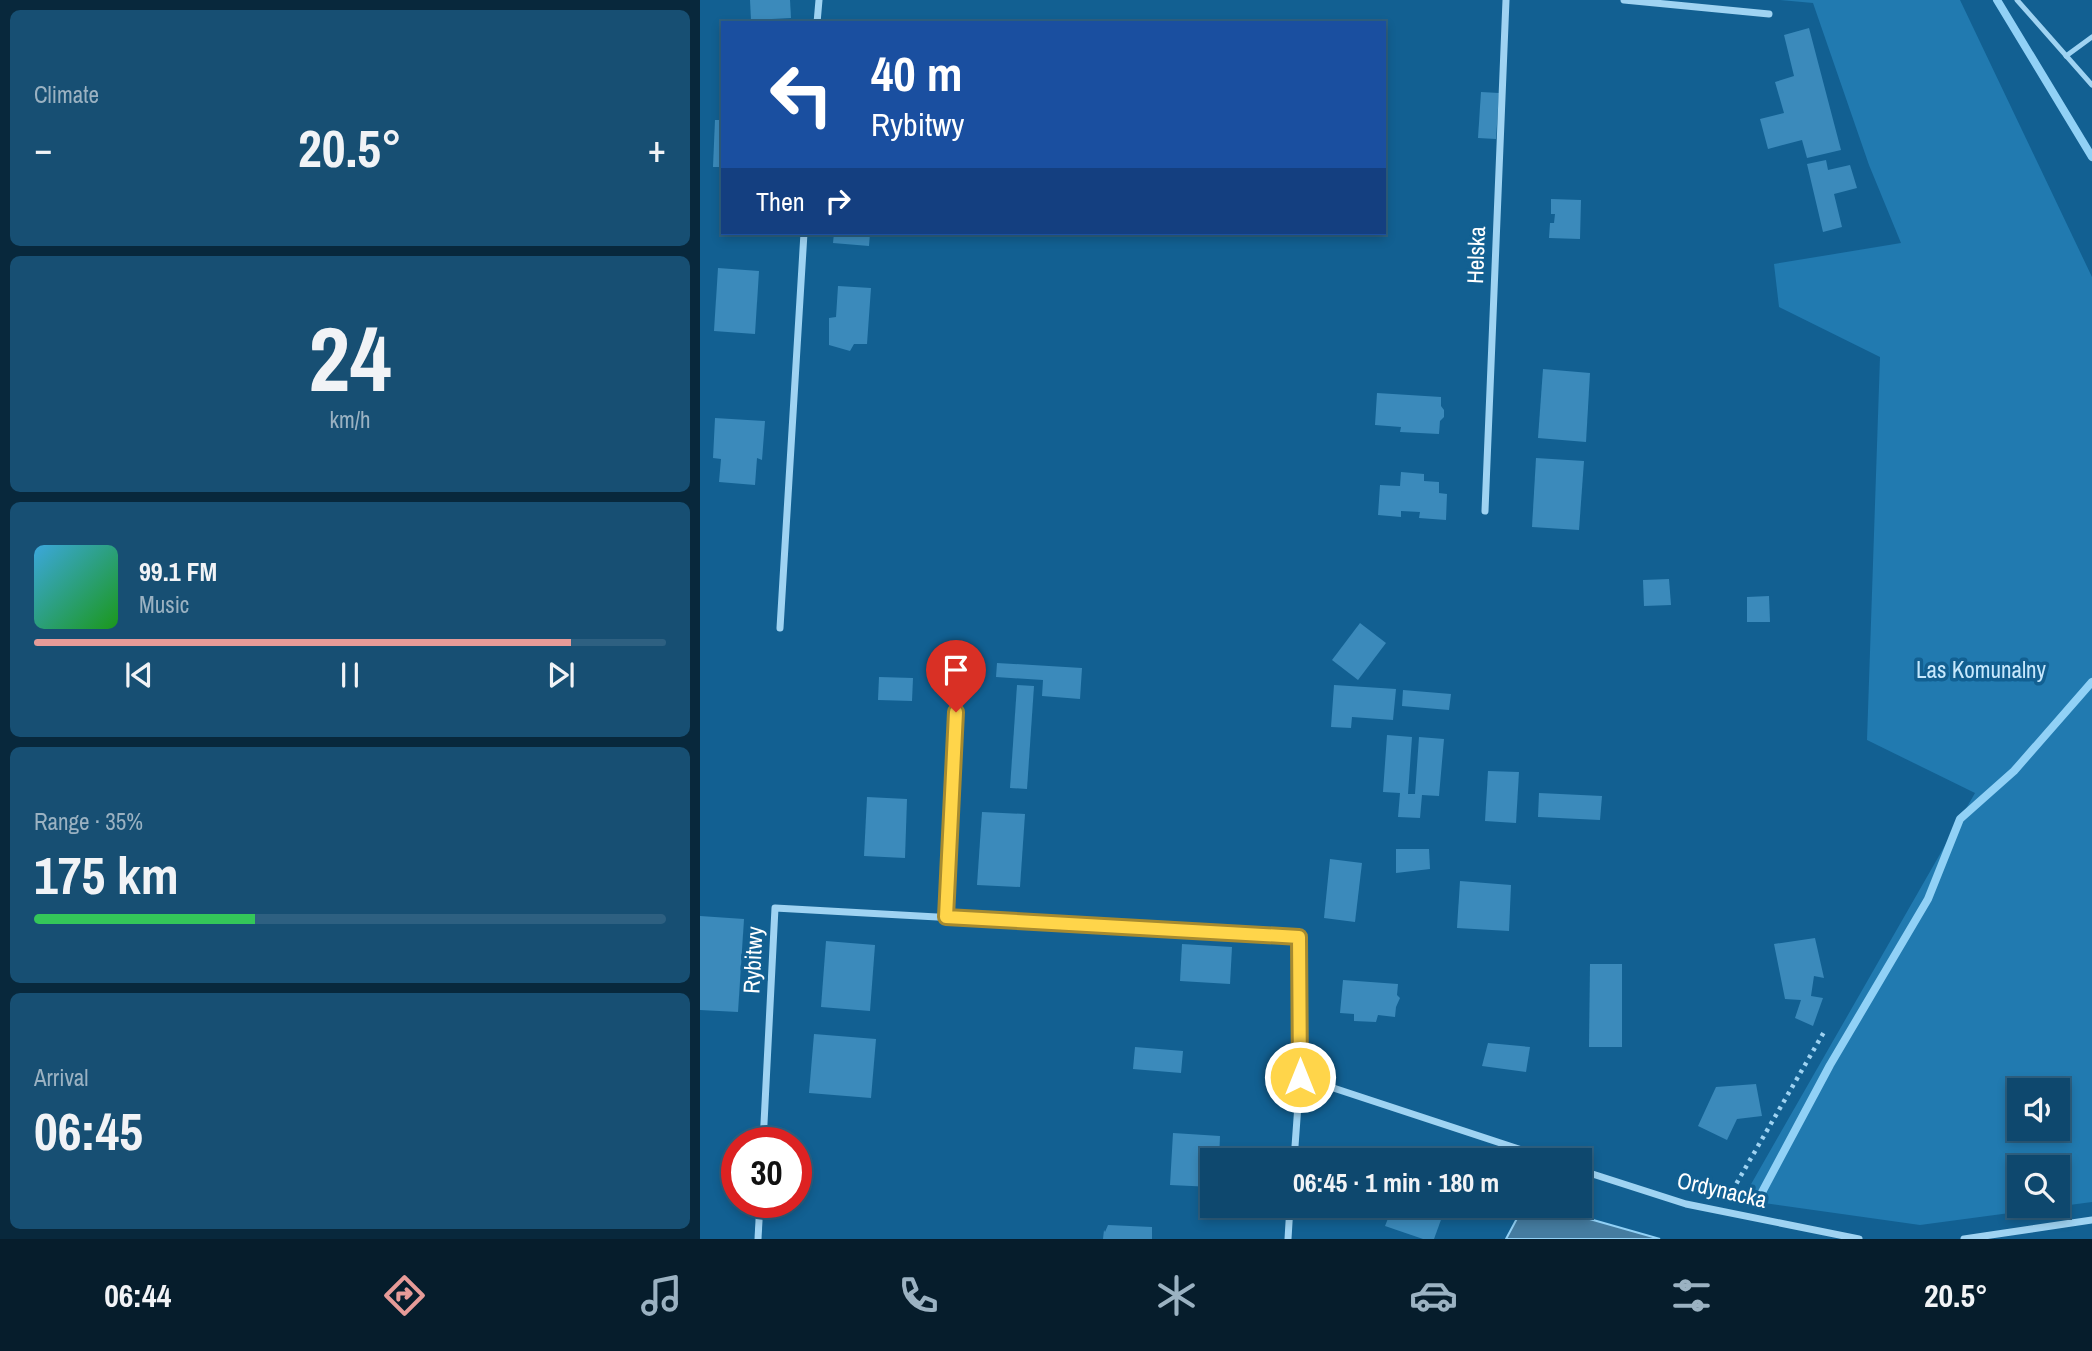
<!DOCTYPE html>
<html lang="en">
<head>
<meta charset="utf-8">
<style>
	:root { --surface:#0e486e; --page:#174f73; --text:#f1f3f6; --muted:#9bb2c2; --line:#2e6081; --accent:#e69b98 }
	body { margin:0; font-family:"Archivo Narrow",sans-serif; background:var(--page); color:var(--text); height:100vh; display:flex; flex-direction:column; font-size:26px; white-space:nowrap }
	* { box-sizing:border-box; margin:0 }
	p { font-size:23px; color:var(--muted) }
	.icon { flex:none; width:38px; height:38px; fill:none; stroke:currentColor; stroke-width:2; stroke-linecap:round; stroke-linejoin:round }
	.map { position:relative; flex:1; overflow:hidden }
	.panel { display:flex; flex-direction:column; gap:10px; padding:10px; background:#08283c; width:700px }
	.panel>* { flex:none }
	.top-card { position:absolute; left:21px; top:21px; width:665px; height:214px; border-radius:0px; box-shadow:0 4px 10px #0003,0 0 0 2px var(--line); background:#1a4fa0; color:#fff; overflow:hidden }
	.tools { position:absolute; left:1307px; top:1078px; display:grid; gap:14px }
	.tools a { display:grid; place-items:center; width:63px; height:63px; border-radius:0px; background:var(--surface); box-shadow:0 4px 10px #0003,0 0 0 2px var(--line); font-size:35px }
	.speed { position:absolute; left:21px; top:1127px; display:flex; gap:14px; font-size:35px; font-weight:700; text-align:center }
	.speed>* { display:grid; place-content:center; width:91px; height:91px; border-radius:50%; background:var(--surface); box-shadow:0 4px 10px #0003,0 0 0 2px var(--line); line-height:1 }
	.speed .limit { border:10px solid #d22; background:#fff; color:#111 }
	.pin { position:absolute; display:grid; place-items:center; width:60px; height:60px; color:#fff; margin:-72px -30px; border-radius:50% 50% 50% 0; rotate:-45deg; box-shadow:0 0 7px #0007 }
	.pin .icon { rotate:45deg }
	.me { position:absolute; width:77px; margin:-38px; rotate:0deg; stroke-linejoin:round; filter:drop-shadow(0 0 5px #0008) }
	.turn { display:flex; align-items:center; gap:24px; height:147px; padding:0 35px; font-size:32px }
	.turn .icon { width:91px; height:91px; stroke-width:2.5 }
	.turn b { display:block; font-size:49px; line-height:60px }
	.then { display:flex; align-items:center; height:66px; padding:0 35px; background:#0003; gap:14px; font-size:26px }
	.big { font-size:52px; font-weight:700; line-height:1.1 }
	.panel .widget { flex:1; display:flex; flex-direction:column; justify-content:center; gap:10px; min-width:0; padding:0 24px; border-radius:10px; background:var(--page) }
	.panel .dial { align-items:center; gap:0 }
	.dial b { font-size:91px; line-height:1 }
	.song { display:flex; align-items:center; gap:21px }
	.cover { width:84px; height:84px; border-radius:10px; background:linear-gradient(135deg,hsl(200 70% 55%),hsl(120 70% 35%)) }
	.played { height:7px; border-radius:4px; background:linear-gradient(90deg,var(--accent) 85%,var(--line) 85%) }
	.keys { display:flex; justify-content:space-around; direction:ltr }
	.heat { display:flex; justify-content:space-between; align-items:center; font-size:38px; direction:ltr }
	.charge { height:10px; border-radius:5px; background:linear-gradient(90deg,#34c759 35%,var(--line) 0) }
	.trip { position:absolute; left:500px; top:1148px; width:392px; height:70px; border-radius:0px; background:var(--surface); box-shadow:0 4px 10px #0003,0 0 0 2px var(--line); font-weight:700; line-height:70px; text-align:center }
	.dock { display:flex; height:112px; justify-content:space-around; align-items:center; background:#061d2c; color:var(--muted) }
	.dock .icon { width:49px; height:49px }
	.dock .on { color:var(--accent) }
	.dock b { font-size:32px; color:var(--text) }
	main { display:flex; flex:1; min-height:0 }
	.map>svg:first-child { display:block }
</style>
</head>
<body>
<main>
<section class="panel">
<div class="widget"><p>Climate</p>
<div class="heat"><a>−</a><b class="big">20.5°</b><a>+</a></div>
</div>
<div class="widget dial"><b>24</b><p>km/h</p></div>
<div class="widget">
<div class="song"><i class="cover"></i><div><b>99.1 FM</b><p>Music</p></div></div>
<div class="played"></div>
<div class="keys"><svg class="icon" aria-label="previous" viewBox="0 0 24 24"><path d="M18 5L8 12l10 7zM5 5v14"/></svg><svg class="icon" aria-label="pause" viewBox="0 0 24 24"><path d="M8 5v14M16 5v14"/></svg><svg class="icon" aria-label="next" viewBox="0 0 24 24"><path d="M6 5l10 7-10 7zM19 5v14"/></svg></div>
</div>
<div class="widget"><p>Range · 35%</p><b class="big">175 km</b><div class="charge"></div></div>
<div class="widget"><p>Arrival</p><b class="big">06:45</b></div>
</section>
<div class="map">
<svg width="1392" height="1239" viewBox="0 0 1392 1239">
	<rect width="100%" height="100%" fill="#126092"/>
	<path fill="#217ab0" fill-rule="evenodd" d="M1080,0h180l132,277v925l-172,23 -178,-25 233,-407 -108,-53 13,-383 -101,-50 -5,-43 127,-21 -32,-78 -56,-162zM1320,1090h38v39h-38zM1320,1167h38v39h-38z"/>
	<path fill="#457ca0" stroke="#91d1f6" stroke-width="2" d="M851,1208l109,31h-154l15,-28z"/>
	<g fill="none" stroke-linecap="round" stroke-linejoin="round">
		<g stroke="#91d1f6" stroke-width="8">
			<path d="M1297,0l95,157"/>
			<path d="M1060,1196l70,-131 98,-166 32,-80 54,-48 78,-89"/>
		</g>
	</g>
	<g fill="#3b8abb">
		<path d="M50,0h40l1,18 -40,2z"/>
		<path d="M1109,28l32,122 -34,8 -5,-18 -34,9 -8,-30 24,-6 -9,-31 19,-6 -10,-41z"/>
		<path d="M781,92l18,1 -3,46 -18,-1z"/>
		<path d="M15,120h8v47h-10z"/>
		<path d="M1126,160l2,10 22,-5 7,23 -23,6 8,33 -19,5 -16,-68z"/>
		<path d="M851,199l30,1 -1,39 -31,-1 1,-15h4l1,-9h-4z"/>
		<path d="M134,233h36l-1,13 -36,-3z"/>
		<path d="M18,268l41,3 -4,63 -41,-3z"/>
		<path d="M138,286l33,2 -4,56h-13l-4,7 -21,-6v-27l7,-1z"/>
		<path d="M843,369l47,4 -4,69 -48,-4z"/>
		<path d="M677,393l64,4v9l3,4v7l-4,4 -1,13 -39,-2 1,-5 -26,-2z"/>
		<path d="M15,418l50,3 -3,39 -5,-2 -2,27 -36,-3 2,-23 -8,-1z"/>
		<path d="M836,458l48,3 -5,69 -47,-3z"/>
		<path d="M701,472l23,2v7l15,1v11l8,1 -1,26 -27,-2 1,-6 -19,-1v6l-23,-2 2,-30 20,1z"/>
		<path d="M969,579l2,26 -27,1 -1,-26z"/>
		<path d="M1069,596l1,26h-23v-25z"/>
		<path d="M660,623l26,20 -28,37 -26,-20z"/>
		<path d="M297,663l85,5 -2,31 -38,-3 1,-16 -47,-3z"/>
		<path d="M179,677l34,1 -1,23 -34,-1z"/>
		<path d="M317,685l17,1 -7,103 -17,-1z"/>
		<path d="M634,685l62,4 -3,31 -41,-3 -1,11 -20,-1z"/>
		<path d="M703,690l48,4 -2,16 -47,-4z"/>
		<path d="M687,735l25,2 -4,57h7l4,-57 25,2 -5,57 -17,-1 -2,23 -22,-1 2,-24 -17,-1z"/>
		<path d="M788,771l31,1 -3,51 -31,-2z"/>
		<path d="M839,793l63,3 -2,24 -62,-3z"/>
		<path d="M167,797l40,2 -2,59 -41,-2z"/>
		<path d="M282,812l43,2 -5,73 -43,-2z"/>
		<path d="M696,849h33l1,20 -34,4z"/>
		<path d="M630,859l32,4 -7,59 -31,-4z"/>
		<path d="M760,881l51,4 -2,46 -52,-3z"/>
		<path d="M0,916l44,3 -6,93 -38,-2z"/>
		<path d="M1115,938l9,40 -10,-2 -3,20 12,2 -10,28 -18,-8 6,-18 -16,-1 -11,-55z"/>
		<path d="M126,941l49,4 -5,66 -49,-4z"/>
		<path d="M482,944l50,3 -2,37 -50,-3z"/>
		<path d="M890,964h32v83h-33z"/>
		<path d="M643,980l55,4 -1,11 3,3 -4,9 -1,10 -17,-2 -2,7 -22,-1v-7l-14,-1z"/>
		<path d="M114,1034l62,5 -5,59 -62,-5z"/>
		<path d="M788,1043l42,4 -4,25 -44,-6z"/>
		<path d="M435,1047l48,4 -2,22 -48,-4z"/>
		<path d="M1056,1084l6,32 -25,3 -10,21 -29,-14 18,-39z"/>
		<path d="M473,1133l47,3 -1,24h-6v27l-43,-2z"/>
		<path d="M693,1206h53l-12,33h-11l-38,-13z"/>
		<path d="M408,1225l44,2v12h-49l1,-9 1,2z"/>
	</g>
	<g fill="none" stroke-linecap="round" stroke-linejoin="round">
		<path stroke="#9fd3f2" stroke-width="4.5" stroke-dasharray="3.5 5" stroke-linecap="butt" d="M1028,1198l96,-166"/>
		<g stroke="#9fd3f2" stroke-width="5">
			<path d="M1317,0l75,85"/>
			<path d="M1366,56l26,-19"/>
		</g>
		<g stroke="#9fd3f2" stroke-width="7">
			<path d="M924,0l145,14"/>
			<path d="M117,23l2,-23"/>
			<path d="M785,511l21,-511"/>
			<path d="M80,628l24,-395"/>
			<path d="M246,917l10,-205"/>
			<path d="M600,1077l252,83"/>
			<path d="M63,1143l12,-235 524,29 1,140 -6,83"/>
			<path d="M880,1170l106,34 173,35"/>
			<path d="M58,1239l2,-37"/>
			<path d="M588,1239l2,-33"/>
			<path d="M1264,1239l128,-19"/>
		</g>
	</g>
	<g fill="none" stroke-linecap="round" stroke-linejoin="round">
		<defs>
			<path id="route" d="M256,712l-10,205 353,20 1,140"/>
		</defs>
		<use href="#route" stroke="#a68a30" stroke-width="18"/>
		<use href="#route" stroke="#ffd54a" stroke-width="12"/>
	</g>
	<g text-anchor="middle" stroke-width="7" stroke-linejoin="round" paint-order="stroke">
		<g font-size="23" fill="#fff" stroke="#126092">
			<text transform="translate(776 255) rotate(-88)" y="8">Helska</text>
			<text transform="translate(53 960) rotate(-87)" y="8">Rybitwy</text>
			<text transform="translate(1022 1190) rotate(13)" y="8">Ordynacka</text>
		</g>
		<g font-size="23" fill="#c7e8fd" stroke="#126092">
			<text x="1281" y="678">Las Komunalny</text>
		</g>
	</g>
</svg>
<div class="tools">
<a><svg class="icon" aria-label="sound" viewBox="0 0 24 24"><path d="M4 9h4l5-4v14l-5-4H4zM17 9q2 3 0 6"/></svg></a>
<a><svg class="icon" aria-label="search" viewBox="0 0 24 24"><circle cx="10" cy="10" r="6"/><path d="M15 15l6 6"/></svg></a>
</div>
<div class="speed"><div class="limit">30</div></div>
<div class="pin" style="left:256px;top:712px;background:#d93025"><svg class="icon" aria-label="arrive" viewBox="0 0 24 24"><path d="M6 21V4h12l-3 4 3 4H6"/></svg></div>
<svg class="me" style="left:600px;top:1077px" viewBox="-20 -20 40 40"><circle r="17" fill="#ffd54a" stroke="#fff" stroke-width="3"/><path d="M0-11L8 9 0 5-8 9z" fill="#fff"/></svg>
<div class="trip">06:45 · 1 min · 180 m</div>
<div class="top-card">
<div class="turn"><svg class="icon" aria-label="left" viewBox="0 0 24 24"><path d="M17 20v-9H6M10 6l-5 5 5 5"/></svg><div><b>40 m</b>Rybitwy</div></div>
<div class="then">Then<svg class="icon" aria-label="right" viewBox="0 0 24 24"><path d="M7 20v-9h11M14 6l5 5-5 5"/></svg></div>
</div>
</div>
</main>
<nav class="dock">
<b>06:44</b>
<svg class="icon on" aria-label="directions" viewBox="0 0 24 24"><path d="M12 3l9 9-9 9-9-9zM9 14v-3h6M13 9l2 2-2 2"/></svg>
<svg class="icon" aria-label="music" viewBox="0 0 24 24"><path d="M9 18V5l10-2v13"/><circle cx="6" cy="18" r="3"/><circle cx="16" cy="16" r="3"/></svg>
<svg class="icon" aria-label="phone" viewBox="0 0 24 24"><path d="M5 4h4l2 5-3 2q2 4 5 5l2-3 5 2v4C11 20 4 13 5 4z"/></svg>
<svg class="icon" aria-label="climate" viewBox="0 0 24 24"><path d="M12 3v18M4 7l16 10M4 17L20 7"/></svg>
<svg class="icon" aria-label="car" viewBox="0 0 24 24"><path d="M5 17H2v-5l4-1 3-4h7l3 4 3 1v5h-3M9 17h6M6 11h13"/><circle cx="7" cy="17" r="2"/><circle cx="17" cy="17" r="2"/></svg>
<svg class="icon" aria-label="filters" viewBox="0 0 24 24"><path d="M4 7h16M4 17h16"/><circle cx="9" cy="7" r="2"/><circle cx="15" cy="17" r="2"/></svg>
<b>20.5°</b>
</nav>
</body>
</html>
